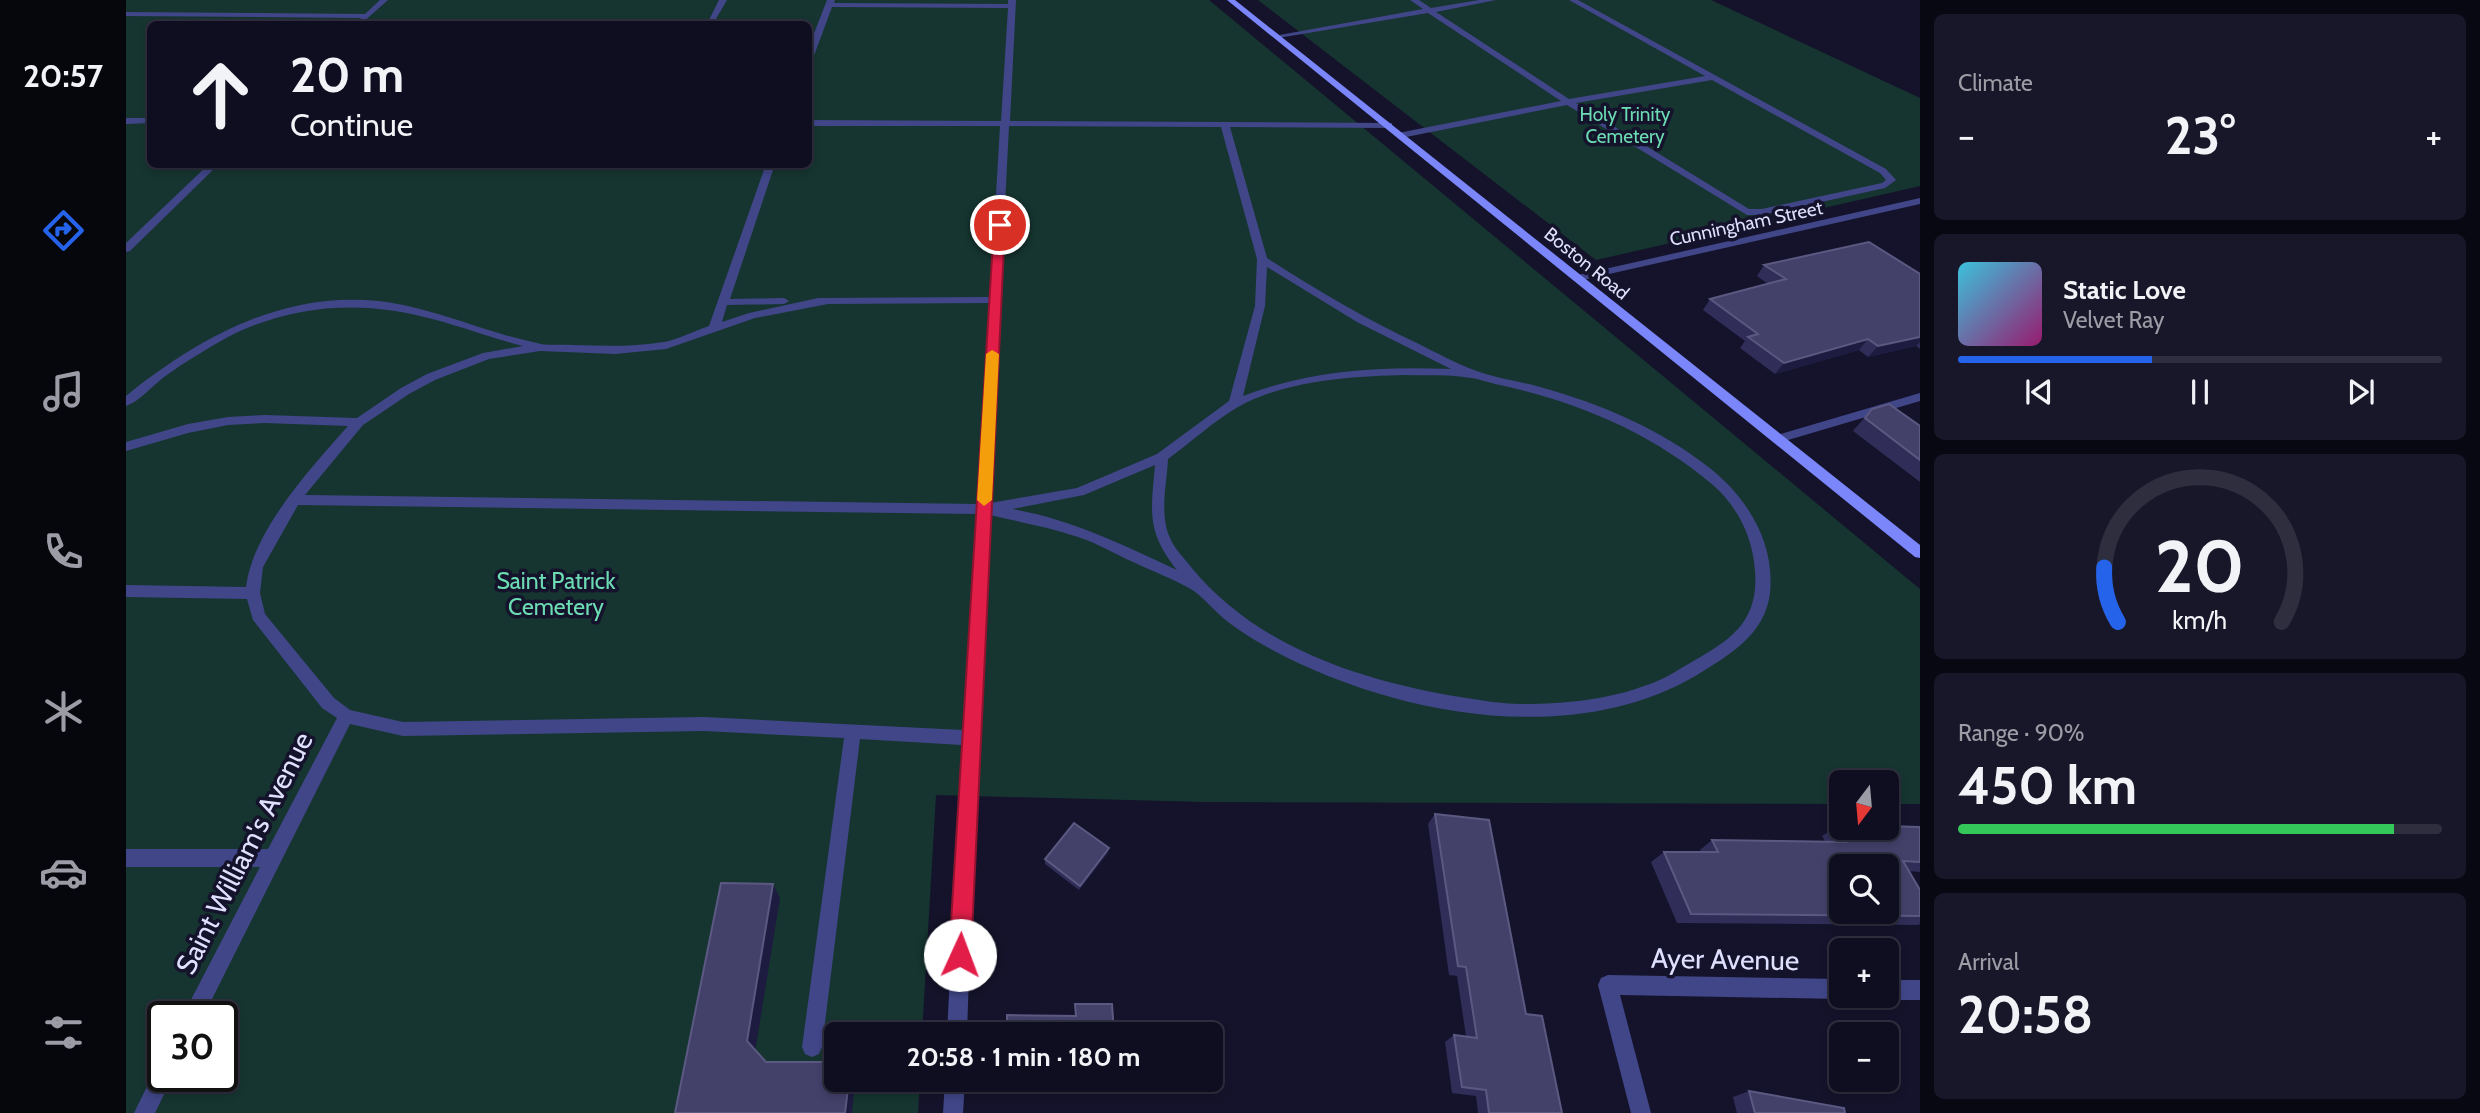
<!DOCTYPE html>
<html lang="en">
<head>
<meta charset="utf-8">
<style>
	:root { --surface:#0f0e20; --page:#181729; --text:#f1f3f6; --muted:#9b9ca5; --line:#2f2e3e; --accent:#2563eb }
	body { margin:0; font-family:Cabin,sans-serif; background:var(--page); color:var(--text); height:100vh; display:flex; flex-direction:column; font-size:26px; white-space:nowrap }
	* { box-sizing:border-box; margin:0 }
	p { font-size:23px; color:var(--muted) }
	.icon { flex:none; width:38px; height:38px; fill:none; stroke:currentColor; stroke-width:2; stroke-linecap:round; stroke-linejoin:round }
	.map { position:relative; flex:1; overflow:hidden }
	.side { display:flex; flex-direction:column; gap:14px; padding:14px; background:#080812; width:560px }
	.side>* { flex:none }
	.banner { position:absolute; left:21px; top:21px; width:665px; height:147px; border-radius:10px; box-shadow:0 4px 10px #0003,0 0 0 2px var(--line); background:#0f0e20; color:var(--text); overflow:hidden }
	.needle { width:46px; rotate:196deg }
	.tools { position:absolute; left:1703px; top:770px; display:grid; gap:14px }
	.tools a { display:grid; place-items:center; width:70px; height:70px; border-radius:10px; background:var(--surface); box-shadow:0 4px 10px #0003,0 0 0 2px var(--line); font-size:35px }
	.speed { position:absolute; left:21px; top:1001px; display:flex; gap:14px; font-size:35px; font-weight:700; text-align:center }
	.speed>* { display:grid; place-content:center; width:91px; height:91px; border-radius:50%; background:var(--surface); box-shadow:0 4px 10px #0003,0 0 0 2px var(--line); line-height:1 }
	.speed .limit { border:4px solid #111; border-radius:10px; background:#fff; color:#111 }
	.pin { position:absolute; display:grid; place-items:center; width:60px; height:60px; color:#fff; margin:-30px; border:4px solid #fff; border-radius:50%; box-shadow:0 2px 7px #0007 }
	.me { position:absolute; width:77px; margin:-38px; rotate:2deg; stroke-linejoin:round; filter:drop-shadow(0 0 5px #0008) }
	.turn { display:flex; align-items:center; gap:24px; height:147px; padding:0 28px; font-size:32px }
	.turn .icon { width:91px; height:91px; stroke-width:2.5 }
	.turn b { display:block; font-size:49px; line-height:60px }
	.big { font-size:52px; font-weight:700; line-height:1.1 }
	.side .widget { flex:1; display:flex; flex-direction:column; justify-content:center; gap:10px; min-width:0; padding:0 24px; border-radius:10px; background:var(--page) }
	.side .dial { align-items:center; gap:0 }
	.dial svg { height:182px; overflow:visible; fill:none; stroke:var(--line); stroke-width:7; stroke-linecap:round; text-anchor:middle }
	.dial text { fill:var(--text); stroke:none }
	.song { display:flex; align-items:center; gap:21px }
	.cover { width:84px; height:84px; border-radius:10px; background:linear-gradient(135deg,hsl(190 70% 55%),hsl(320 70% 35%)) }
	.played { height:7px; border-radius:4px; background:linear-gradient(90deg,var(--accent) 40%,var(--line) 40%) }
	.keys { display:flex; justify-content:space-around; direction:ltr }
	.heat { display:flex; justify-content:space-between; align-items:center; font-size:38px; direction:ltr }
	.charge { height:10px; border-radius:5px; background:linear-gradient(90deg,#34c759 90%,var(--line) 0) }
	.trip { position:absolute; left:698px; top:1022px; width:399px; height:70px; border-radius:10px; background:var(--surface); box-shadow:0 4px 10px #0003,0 0 0 2px var(--line); font-weight:700; line-height:70px; text-align:center }
	main { display:flex; flex:1; min-height:0 }
	.tabs { display:flex; flex-direction:column; width:126px; justify-content:space-around; align-items:center; background:#06060d; color:var(--muted) }
	.tabs .icon { width:49px; height:49px }
	.tabs .on { color:var(--accent) }
	.tabs b { font-size:32px; color:var(--text) }
	.map>svg:first-child { display:block }
</style>
</head>
<body>
<main>
<nav class="tabs">
<b>20:57</b>
<svg class="icon on" aria-label="directions" viewBox="0 0 24 24"><path d="M12 3l9 9-9 9-9-9zM9 14v-3h6M13 9l2 2-2 2"/></svg>
<svg class="icon" aria-label="music" viewBox="0 0 24 24"><path d="M9 18V5l10-2v13"/><circle cx="6" cy="18" r="3"/><circle cx="16" cy="16" r="3"/></svg>
<svg class="icon" aria-label="phone" viewBox="0 0 24 24"><path d="M5 4h4l2 5-3 2q2 4 5 5l2-3 5 2v4C11 20 4 13 5 4z"/></svg>
<svg class="icon" aria-label="climate" viewBox="0 0 24 24"><path d="M12 3v18M4 7l16 10M4 17L20 7"/></svg>
<svg class="icon" aria-label="car" viewBox="0 0 24 24"><path d="M5 17H2v-5l4-1 3-4h7l3 4 3 1v5h-3M9 17h6M6 11h13"/><circle cx="7" cy="17" r="2"/><circle cx="17" cy="17" r="2"/></svg>
<svg class="icon" aria-label="filters" viewBox="0 0 24 24"><path d="M4 7h16M4 17h16"/><circle cx="9" cy="7" r="2"/><circle cx="15" cy="17" r="2"/></svg>
</nav>
<div class="map">
<svg width="1794" height="1113" viewBox="0 0 1794 1113">
	<rect width="100%" height="100%" fill="#14132b"/>
	<g fill="#163530" fill-rule="evenodd">
		<path d="M0,0h1083l711,589v215h-33l-1,-22h-45v22l-637,-2 -268,-7 -14,239h-86v46h84l-2,33h-792zM24,24h658v140h-658zM37,1017h59v59h-59z"/>
		<path d="M1132,0h453l209,98v88l-324,74z"/>
	</g>
	<g fill="none" stroke-linecap="round" stroke-linejoin="round">
		<g fill="#404688" fill-rule="evenodd">
			<path d="M254,0h8l-26,23 -4,-2 3,-3 -235,-2v-4l239,2z"/>
			<path d="M593,0h8l-14,24h-6z"/>
			<path d="M701,0h8l-1,3 174,1v-4h8l-6,121 382,2v4l-3,1 -159,-1 37,131c49,32 99,61 152,86 18,9 36,19 55,26 21,8 44,11 66,17 61,17 121,42 171,82 37,30 64,74 59,124 -5,42 -41,62 -73,82 -126,75 -308,39 -430,-28 -13,-7 -27,-16 -39,-25 -13,-10 -26,-27 -39,-34 -18,-10 -37,-17 -56,-26 -18,-8 -36,-19 -55,-25 -29,-10 -59,-15 -88,-22l-15,281 -2,6 -6,2 -6,-2 -2,-6 3,-51 -102,-6 -38,308 -3,7 -7,3 -7,-3 -3,-7 42,-309 -140,-7 -301,5 -53,-12 -147,293h-21l78,-150h-134v-18h142l69,-131 -15,-10 -69,-88 -6,-21 -121,-2v-12l120,2c7,-57 65,-119 102,-161l-83,-3 -37,2 -40,8 -62,18v-9l62,-18 40,-7 37,-2 92,3 44,-30 26,-14 56,-21 40,-7c-35,-9 -68,-22 -103,-30 -65,-16 -132,-10 -192,21 -22,12 -43,25 -64,40 -12,9 -24,24 -38,29v-10c72,-58 156,-105 252,-95 55,6 105,31 159,42 10,3 25,1 36,2 30,1 61,2 91,-3 15,-3 30,-11 45,-16l57,-162h9l-45,135 54,-1 5,3 -5,3 -57,1 -5,17 27,-9 69,-15 172,-1 10,-171h-192v-6l193,1 7,-113 -176,-1 -20,54 -4,2v-14zM883,126l212,1 36,132 -2,47 -26,95 -72,53 -80,34 -87,15zM1141,267l90,55 94,47c-72,-3 -140,1 -208,27l22,-90zM863,303l-12,201 -672,-9 58,-70 46,-31 26,-14 54,-21 51,-8 75,3 51,-5 89,-31 73,-14zM1278,375c21,1 45,-1 67,3 9,1 19,5 29,7 78,17 152,48 213,100 25,22 40,53 42,86 4,51 -24,69 -65,92 -14,8 -27,17 -43,22 -39,15 -85,19 -126,19 -20,0 -41,-4 -61,-7 -98,-16 -204,-50 -269,-130 -7,-9 -17,-19 -21,-29 -11,-24 -3,-55 -2,-79 23,-17 46,-38 70,-52 44,-26 116,-31 166,-32zM1029,465c-4,47 -9,66 22,105 -54,-25 -106,-51 -165,-61l72,-14zM172,505l678,9 -13,216 -259,-13 -301,5 -53,-12 -16,-12 -69,-84 -5,-21 3,-26z"/>
			<path d="M1284,0h9l12,8 48,-8h17l-60,12 133,87 136,-23 -136,-76h9l308,169 10,11 -11,8 -123,27h-15l-180,-110 -166,33 -4,-3 1,-2 163,-32 -133,-88 -150,25 -4,-2 149,-27zM1586,80l168,93 6,7 -4,3 -120,26h-13l-173,-106z"/>
			<path d="M0,118h24v5l-24,1z"/>
			<path d="M83,164h10l-89,87 -4,1v-9z"/>
			<path d="M37,1065v11h10l-18,37h-21l22,-45z"/>
		</g>
		<g fill="#404688" fill-rule="evenodd">
			<path d="M1794,198v6l-342,77 -5,-3 5,-3z"/>
			<path d="M1794,393v8l-142,42 -6,-4 2,-3z"/>
			<path d="M841,788l6,2 2,6 -8,238h-20l12,-238 2,-6z"/>
			<path d="M1482,975l233,4v17h7l-7,3 -221,-4 31,118h-20l-33,-128 3,-7z"/>
			<path d="M1760,980h34v20h-34l-7,-3 7,-1z"/>
			<path d="M819,1080h20l-2,33h-20z"/>
		</g>
		<path fill="#7a86f9" fill-rule="evenodd" d="M1101,0h8l685,545v13l-5,-1z"/>
	</g>
	<g fill="#302d58">
		<path d="M1638,265l156,9v75l-4,-3 -48,11 -9,-7 -84,24 -35,-26 5,-7 -42,-31 7,-11 58,-15 -11,-8z"/>
		<path d="M1746,409l48,17v56l-67,-51z"/>
		<path d="M1309,814l91,200 36,99h-84l-2,-17 -24,-3 -7,-51 9,-7 12,1 -9,-60 -8,-1 -21,-151z"/>
		<path d="M1711,826l83,1v45l-11,-1 11,19v34l-2,1 -241,-2 -26,-61 13,-10h37l-1,-2 12,-10 113,1 -3,-5z"/>
		<path d="M982,853l-29,37 -34,-26v-5z"/>
		<path d="M1623,1091l96,22h-108l-4,-16z"/>
	</g>
	<g fill="#1d1b3f">
		<path d="M1794,337v5l-4,4 -48,11 10,-11z"/>
		<path d="M1742,339l-9,11 -84,24 9,-11z"/>
		<path d="M983,848l-1,5 -29,37 1,-4z"/>
		<path d="M647,884l7,14 -25,154 -8,-11z"/>
		<path d="M723,1080h6l-3,33h-7z"/>
	</g>
	<g fill="#43406a" stroke="#5b5981" stroke-width="2" fill-rule="evenodd">
		<path d="M1743,242l51,32v63l-42,9 -10,-7 -84,24 -36,-26 10,-3 -48,-35 76,-20 -22,-14z"/>
		<path d="M1763,404l31,22v34l-55,-42 7,-9z"/>
		<path d="M1309,814l54,6 37,194 16,2 20,97h-73l-3,-23 -24,-3 -8,-52 23,3 -11,-71 -8,-1z"/>
		<path d="M948,823l35,25 -29,38 -35,-27z"/>
		<path d="M1711,826h4v2h45v-2l34,1v35l-17,-1 17,29v26l-229,-2 -27,-62h54l-6,-12 134,2zM1715,866h45v46h-45z"/>
		<path d="M595,883l52,1 -26,157 19,21h70v18h13l-4,33h-170z"/>
		<path d="M949,1004h37l2,30h-107v-19l69,1z"/>
		<path d="M1623,1091l95,17 1,5h-90z"/>
	</g>
	<path fill="#e11d48" stroke="#92132f" stroke-width="2" d="M874,221l5,4 -34,730 -3,8 -8,3 -8,-3 -3,-8 45,-730z"/>
	<path fill="#f59e0b" d="M866,350l7,4 -7,146 -8,6 -7,-6 9,-146z"/>
	<g text-anchor="middle" stroke-width="7" stroke-linejoin="round" paint-order="stroke">
		<g font-size="19" fill="#6cdcb3" stroke="#14132b">
			<text x="1499" y="121">Holy Trinity<tspan x="1499" dy="22">Cemetery</tspan></text>
		</g>
		<g font-size="19" fill="#dfdffe" stroke="#14132b">
			<text transform="translate(1620 223) rotate(-12)" y="7">Cunningham Street</text>
			<text transform="translate(1461 263) rotate(39)" y="7">Boston Road</text>
		</g>
		<g font-size="23" fill="#6cdcb3" stroke="#14132b">
			<text x="430" y="589">Saint Patrick<tspan x="430" dy="26">Cemetery</tspan></text>
		</g>
		<g font-size="28" fill="#dfdffe" stroke="#14132b">
			<text transform="translate(118 853) rotate(-63)" y="10">Saint William's Avenue</text>
			<text transform="translate(1599 959) rotate(1)" y="10">Ayer Avenue</text>
		</g>
	</g>
</svg>
<div class="tools">
<a><svg class="needle" viewBox="-14 -14 28 28"><path d="M0-13l5 13h-10z" fill="#e53935"/><path d="M0 13l5-13h-10z" fill="#9b9ca5"/></svg></a>
<a><svg class="icon" aria-label="search" viewBox="0 0 24 24"><circle cx="10" cy="10" r="6"/><path d="M15 15l6 6"/></svg></a>
<a>+</a>
<a>−</a>
</div>
<div class="speed"><div class="limit">30</div></div>
<div class="pin" style="left:874px;top:225px;background:#d93025"><svg class="icon" aria-label="arrive" viewBox="0 0 24 24"><path d="M6 21V4h12l-3 4 3 4H6"/></svg></div>
<svg class="me" style="left:834px;top:955px" viewBox="-20 -20 40 40"><circle r="19" fill="#fff"/><path d="M0-13L10 11 0 6-10 11z" fill="#e11d48"/></svg>
<div class="trip">20:58 · 1 min · 180 m</div>
<div class="banner">
<div class="turn"><svg class="icon" aria-label="ahead" viewBox="0 0 24 24"><path d="M12 20V5M6 11l6-6 6 6"/></svg><div><b>20 m</b>Continue</div></div>
</div>
</div>
<section class="side">
<div class="widget"><p>Climate</p>
<div class="heat"><a>−</a><b class="big">23°</b><a>+</a></div>
</div>
<div class="widget">
<div class="song"><i class="cover"></i><div><b>Static Love</b><p>Velvet Ray</p></div></div>
<div class="played"></div>
<div class="keys"><svg class="icon" aria-label="previous" viewBox="0 0 24 24"><path d="M18 5L8 12l10 7zM5 5v14"/></svg><svg class="icon" aria-label="pause" viewBox="0 0 24 24"><path d="M8 5v14M16 5v14"/></svg><svg class="icon" aria-label="next" viewBox="0 0 24 24"><path d="M6 5l10 7-10 7zM19 5v14"/></svg></div>
</div>
<div class="widget dial"><svg viewBox="0 0 100 80">
<path d="M14 69A42 42 0 1 1 86 69"/>
<path d="M14 69A42 42 0 0 1 8 45" stroke="#2563eb"/>
<text x="50" y="56" font-size="32" font-weight="700">20</text>
<text x="50" y="72" font-size="11">km/h</text>
</svg></div>
<div class="widget"><p>Range · 90%</p><b class="big">450 km</b><div class="charge"></div></div>
<div class="widget"><p>Arrival</p><b class="big">20:58</b></div>
</section>
</main>
</body>
</html>
